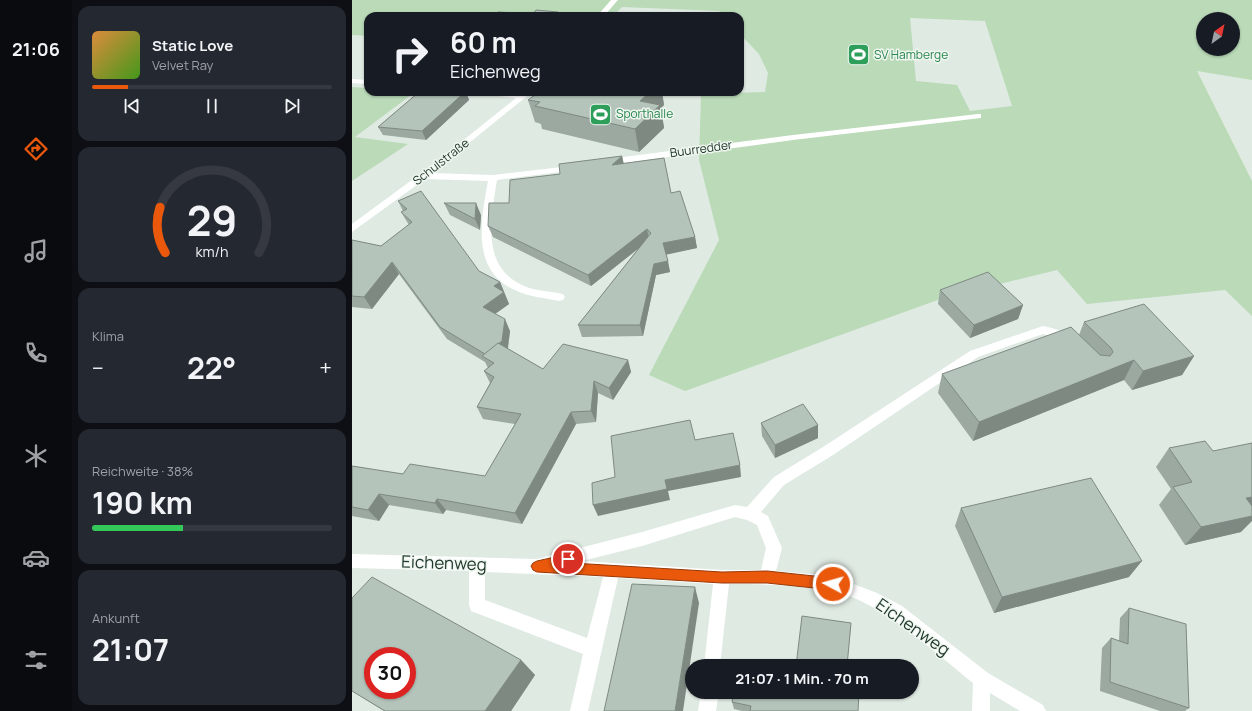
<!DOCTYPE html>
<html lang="de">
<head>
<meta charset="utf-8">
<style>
	:root { --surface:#171b24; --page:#242831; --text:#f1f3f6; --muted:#9ea1a6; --line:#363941; --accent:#ea580c }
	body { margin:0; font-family:Manrope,sans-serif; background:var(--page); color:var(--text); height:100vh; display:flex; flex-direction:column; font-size:15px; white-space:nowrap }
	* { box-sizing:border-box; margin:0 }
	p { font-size:13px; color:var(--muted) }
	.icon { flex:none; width:22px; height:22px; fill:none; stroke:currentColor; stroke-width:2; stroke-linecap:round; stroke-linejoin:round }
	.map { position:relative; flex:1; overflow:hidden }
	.drawer { display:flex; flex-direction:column; gap:6px; padding:6px; background:#0d0f14; width:280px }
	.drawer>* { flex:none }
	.hud { position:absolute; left:12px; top:12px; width:380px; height:84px; border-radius:12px; box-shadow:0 1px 3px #0004; background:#171b24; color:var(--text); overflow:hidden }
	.needle { width:26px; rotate:33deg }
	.buttons { position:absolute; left:844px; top:12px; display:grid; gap:8px }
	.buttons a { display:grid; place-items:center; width:44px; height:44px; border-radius:50%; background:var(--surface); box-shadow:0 1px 3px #0004; font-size:20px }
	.speed { position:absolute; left:12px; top:647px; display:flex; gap:8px; font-size:20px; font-weight:700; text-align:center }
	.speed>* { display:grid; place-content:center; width:52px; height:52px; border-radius:50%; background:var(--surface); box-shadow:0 1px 3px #0004; line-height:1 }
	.speed .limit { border:6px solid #d22; background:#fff; color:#111 }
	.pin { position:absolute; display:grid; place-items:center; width:34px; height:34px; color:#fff; margin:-17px; border:2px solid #fff; border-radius:50%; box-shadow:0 1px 4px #0007 }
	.me { position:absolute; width:44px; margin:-22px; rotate:276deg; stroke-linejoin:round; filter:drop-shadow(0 0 3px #0008) }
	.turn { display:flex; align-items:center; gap:14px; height:84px; padding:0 20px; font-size:18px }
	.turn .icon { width:52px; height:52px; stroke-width:2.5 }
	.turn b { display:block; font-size:28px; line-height:34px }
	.big { font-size:30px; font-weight:700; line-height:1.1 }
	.drawer .widget { flex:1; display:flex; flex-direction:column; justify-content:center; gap:6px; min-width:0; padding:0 14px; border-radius:12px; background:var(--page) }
	.drawer .dial { align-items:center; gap:0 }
	.dial svg { height:104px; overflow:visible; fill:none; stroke:var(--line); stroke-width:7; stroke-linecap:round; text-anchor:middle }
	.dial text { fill:var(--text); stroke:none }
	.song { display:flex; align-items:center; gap:12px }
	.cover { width:48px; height:48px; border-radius:6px; background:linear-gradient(135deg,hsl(30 70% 55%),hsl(100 70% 35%)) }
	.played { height:4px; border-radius:2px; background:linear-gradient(90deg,var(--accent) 15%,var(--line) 15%) }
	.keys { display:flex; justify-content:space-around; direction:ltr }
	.heat { display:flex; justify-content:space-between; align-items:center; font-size:22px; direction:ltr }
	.charge { height:6px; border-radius:3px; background:linear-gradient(90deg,#34c759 38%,var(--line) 0) }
	.trip { position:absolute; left:333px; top:659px; width:234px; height:40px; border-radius:20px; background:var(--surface); box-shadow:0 1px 3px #0004; font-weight:700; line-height:40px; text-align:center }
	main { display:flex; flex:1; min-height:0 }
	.menu { display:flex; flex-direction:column; width:72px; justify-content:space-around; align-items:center; background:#090b0e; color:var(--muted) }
	.menu .icon { width:28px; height:28px }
	.menu .current { color:var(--accent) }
	.menu b { font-size:18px; color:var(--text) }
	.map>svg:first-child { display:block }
</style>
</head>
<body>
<main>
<nav class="menu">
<b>21:06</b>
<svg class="icon current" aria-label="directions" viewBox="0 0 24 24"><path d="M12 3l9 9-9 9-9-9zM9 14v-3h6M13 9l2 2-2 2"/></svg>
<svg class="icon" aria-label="music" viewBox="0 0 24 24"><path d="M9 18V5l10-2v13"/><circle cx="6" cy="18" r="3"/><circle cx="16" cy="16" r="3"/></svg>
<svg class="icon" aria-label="phone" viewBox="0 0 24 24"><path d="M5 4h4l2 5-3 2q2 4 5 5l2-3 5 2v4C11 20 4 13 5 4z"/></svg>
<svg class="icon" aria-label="climate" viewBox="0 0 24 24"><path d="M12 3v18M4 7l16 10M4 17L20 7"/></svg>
<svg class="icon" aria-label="car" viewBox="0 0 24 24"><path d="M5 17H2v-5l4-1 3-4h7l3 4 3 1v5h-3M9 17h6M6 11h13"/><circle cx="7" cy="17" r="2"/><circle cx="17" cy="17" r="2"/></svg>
<svg class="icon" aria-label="filters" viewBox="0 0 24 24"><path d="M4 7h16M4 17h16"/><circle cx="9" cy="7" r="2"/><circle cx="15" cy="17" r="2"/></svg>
</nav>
<section class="drawer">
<div class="widget">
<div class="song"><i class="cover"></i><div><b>Static Love</b><p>Velvet Ray</p></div></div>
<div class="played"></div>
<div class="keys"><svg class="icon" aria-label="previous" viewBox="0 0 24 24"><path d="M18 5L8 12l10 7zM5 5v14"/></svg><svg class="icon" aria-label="pause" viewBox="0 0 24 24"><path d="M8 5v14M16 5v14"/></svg><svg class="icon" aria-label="next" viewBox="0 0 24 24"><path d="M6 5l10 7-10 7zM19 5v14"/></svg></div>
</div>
<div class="widget dial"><svg viewBox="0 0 100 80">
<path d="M14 69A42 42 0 1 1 86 69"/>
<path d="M14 69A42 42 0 0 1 10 34" stroke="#ea580c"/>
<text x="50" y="56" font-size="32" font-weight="700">29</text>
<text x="50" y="72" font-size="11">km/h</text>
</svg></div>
<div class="widget"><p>Klima</p>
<div class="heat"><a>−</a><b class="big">22°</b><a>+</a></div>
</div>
<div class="widget"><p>Reichweite · 38%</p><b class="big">190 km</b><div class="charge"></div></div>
<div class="widget"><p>Ankunft</p><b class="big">21:07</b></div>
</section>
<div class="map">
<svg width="900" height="711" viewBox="0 0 900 711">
	<rect width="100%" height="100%" fill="#dfeae2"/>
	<g fill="#badab8" fill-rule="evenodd">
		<path d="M0,0h900v80l-55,-9 55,110v135l-27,-26 -138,14 -30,-34 -111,27 -261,94 -36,-16 70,-135 -20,-80 2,-66 64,-2 3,-19 -9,-19 -19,-20v-18h-17l-4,-5 -97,-4 -9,9h-92l-54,-3 -5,3h-94v20l-16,-1zM558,18l75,3 27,85 -42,5 -13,-26 -41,-4zM851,19h30v30h-30z"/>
		<path d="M0,87l16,1v4h47l-60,45 53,7 -56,37z"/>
	</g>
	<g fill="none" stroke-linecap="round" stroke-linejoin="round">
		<g fill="#fff" fill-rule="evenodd">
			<path d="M259,0h7l-14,16h-7z"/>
			<path d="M0,79l16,1v4l-16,-1z"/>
			<path d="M123,92l46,1 11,-1 -100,81 61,2 86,-10v4l-3,1 -79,10c-6,37 -17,87 27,106 12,5 26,5 39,8l2,3 -2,3 -4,1c-14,-3 -29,-4 -42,-10 -47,-19 -36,-71 -29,-110l-63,-2 -73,53v-8l83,-61 81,-65 -37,-4z"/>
			<path d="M626,114h3v4l-188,22 -185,25 -4,-3 4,-3 185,-24z"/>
			<path d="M691,326c12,3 23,4 30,16l-2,3h-8l-8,-8 -12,-3 -65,23 -145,98 -49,30 -23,27 7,4 14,32 -6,23 57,5 44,17 25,13 86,67 55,32 3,6h-26l-30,-18v18h-18l1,-28c-39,-31 -92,-82 -141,-92 -34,-6 -69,-7 -103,-7l-9,82h-16l9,-82 -95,-6 -30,133h-18l13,-57 -112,-43 -2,-6v-34l-117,-3v-14l185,5 105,-27 93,-27 12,2 27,-30 49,-30 147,-96zM383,517l12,3 10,5 9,23 -5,22h-39l-140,-9 60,-15zM133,572l118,5 -16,61 -102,-38z"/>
			<path d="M349,692h18l-3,19h-18z"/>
		</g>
	</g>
	<g fill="#9ba9a0">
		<path d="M67,92h47l3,8 -43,40 -43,-5 -5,-8z"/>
		<path d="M187,92h123l2,13 -3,3 3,20 -25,24 -97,-23 -1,-5 -6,-2 -7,-22z"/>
		<path d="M270,156l2,8 47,29 24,44 2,11 -31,6 4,18 -14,3 -13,61 -61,1 -4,-12 60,-76 -47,37 -98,-49 -5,-11 21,-23 51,-29z"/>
		<path d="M46,201l81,70 21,11 9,22 -14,10 15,17 -2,18 35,20 85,-9 3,12 -18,28 -15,-7 -2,29 -20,2 -54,100 -76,-14 -3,4 -54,-9 -10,16 -27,-5v-50l51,8 82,2 30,-52 -32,-5 -6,-12 13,-24 -6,-12 4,-3 -3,-6 -38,-23 -48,-65 -27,35 -20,-2v-67l29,6 28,-21 -8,-13 2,-1z"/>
		<path d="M92,203l37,12 -1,15 -30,-15z"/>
		<path d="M588,290l83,15 -5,14 -48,19 -32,-34z"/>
		<path d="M732,322l110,34 -12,19 -50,15 -8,-10 -151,61 -35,-48 4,-19 137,-39z"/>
		<path d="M409,423l57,2v13l-43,20 -13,-22z"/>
		<path d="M817,448l72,84 -56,13 -26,-40 12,-16 -15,-22z"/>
		<path d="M609,508l168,69 -135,36 -39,-87z"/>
		<path d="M0,598l169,62 14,15 -24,36h-127l-32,-20z"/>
		<path d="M777,608l60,100 -4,3h-25l-60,-20 2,-43 9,-10 8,3 1,-23z"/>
		<path d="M380,702l126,9h-116l-8,-2z"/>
	</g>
	<g fill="#7e8982">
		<path d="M206,12l1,4h-4z"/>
		<path d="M113,92h1l3,8 -43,40 -4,-9z"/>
		<path d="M298,92h12l2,13 -3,3 3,20 -25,24 -4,-23 5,-28z"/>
		<path d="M270,156l2,11 -12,-2z"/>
		<path d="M124,203l5,12 -1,15 -5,-11z"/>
		<path d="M295,229l2,11 -58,46 -3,-11z"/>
		<path d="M343,237l2,11 -32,7 -2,-12z"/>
		<path d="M316,261l2,11 -14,3 -13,61 -3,-11 14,-61z"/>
		<path d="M40,262l7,12 -27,35 -8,-12z"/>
		<path d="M148,282l9,22 -21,15 -5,-12 11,-21z"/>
		<path d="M671,305l-5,14 -48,19 4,-13z"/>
		<path d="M153,319l5,12 -3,22 -13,11z"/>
		<path d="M842,356l-12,19 -50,15 11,-19z"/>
		<path d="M276,360l3,12 -18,28 -4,-12z"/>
		<path d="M782,360l-10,20 -151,61 6,-19z"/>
		<path d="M242,381l4,12 -2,29 -5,-11z"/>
		<path d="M219,412l5,12 -54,100 -7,-11z"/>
		<path d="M466,425v13l-43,20v-13z"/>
		<path d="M388,465l1,12 -73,14 2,9 -72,16 -5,-11 72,-25z"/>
		<path d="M27,494l10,11 -10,16 -11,-11z"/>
		<path d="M900,497v14l-6,-13z"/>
		<path d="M85,499l9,11 -3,4 -8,-11z"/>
		<path d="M900,516v5l-11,11 -56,13 16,-18z"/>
		<path d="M790,561l-13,16 -135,36 8,-16z"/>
		<path d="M343,587l4,16 -16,108h-8z"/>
		<path d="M169,660l14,15 -24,36h-26z"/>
	</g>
	<g fill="#b4c4ba" stroke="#7e8982" fill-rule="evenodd">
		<path d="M184,10l22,2 -3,4h-61l4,-4 35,2z"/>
		<path d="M67,92h46l-43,39 -44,-4z"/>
		<path d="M187,92h111l-10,9 20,4 -25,24 -100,-23 5,-4 -12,-2z"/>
		<path d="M270,156l-10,9 52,-7 7,35 9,-2 15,46 -32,6 5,18 -14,3 -14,61h-62l73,-92 -4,-4 -59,46 -100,-49 1,-23h20l1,-23 50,-6 -1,-10z"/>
		<path d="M69,191l58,80 21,11 -6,4 10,6 -21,15 22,12 -3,22 -17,13 -45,-27 -48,-65 -28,35 -12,-1v-56l29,6 31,-24 -11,-10 6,-3 -9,-8z"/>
		<path d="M92,203h32l-1,16z"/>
		<path d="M636,272l35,33 -49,20 -34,-35z"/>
		<path d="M792,304l50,52 -51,15 -9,-11 -155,62 -37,-48 129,-47 29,28 10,1 3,-4 -2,-4 -27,-26z"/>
		<path d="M146,343l45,26 20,-25 65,16 -19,28 -15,-7 -3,30 -20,1 -56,101 -78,-14 -2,4 -56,-9 -11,16 -16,-3v-41l51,8 7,-10 75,12 36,-62 -44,-7 17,-30 -10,-6 10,-8 -12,-7z"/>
		<path d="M451,404l15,21 -43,20 -14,-22z"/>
		<path d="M338,420l5,20 38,-7 7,32 -75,15 2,9 -74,16 -1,-22 23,-6 -4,-41z"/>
		<path d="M853,441l8,10 39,-8v54l-6,1 6,8v10l-51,11 -28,-40 19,-5 -23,-34z"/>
		<path d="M739,478l51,83 -140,36 -41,-89z"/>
		<path d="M20,577l149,83 -36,51h-100l-33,-20v-93zM21,656h34v34h-34z"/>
		<path d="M280,584l63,3 -20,124h-71z"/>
		<path d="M777,608l57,16 3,84 -79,-26 1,-44 17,6z"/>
		<path d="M450,616l49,7 -4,43h-51z"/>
		<path d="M382,692h44l14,2v-2h67l-1,19h-108l1,-5 -19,-4z"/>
	</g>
	<path fill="#ea580c" stroke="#983908" d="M216,554l4,1 1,4 -1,4 150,9 45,-1 66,7 4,2 2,4 -2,4 -4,2 -66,-7h-45l-185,-11 -4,-2 -2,-4 2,-3 4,-2z"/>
	<defs>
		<symbol id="stadium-square" viewBox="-11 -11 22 22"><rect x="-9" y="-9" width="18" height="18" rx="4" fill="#2e9e5b" stroke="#eff6f0"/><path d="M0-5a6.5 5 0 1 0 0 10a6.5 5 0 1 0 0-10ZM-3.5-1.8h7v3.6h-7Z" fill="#fff"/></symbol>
	</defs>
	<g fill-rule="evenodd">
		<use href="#stadium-square" x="494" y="42" width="25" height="25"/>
		<use href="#stadium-square" x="236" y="102" width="25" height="25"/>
	</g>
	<g text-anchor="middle" stroke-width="3" stroke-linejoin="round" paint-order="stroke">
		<g font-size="12" fill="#27864d" stroke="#eff6f0" text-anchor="start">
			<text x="522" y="59">SV Hamberge</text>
			<text x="264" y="118">Sporthalle</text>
		</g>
		<g font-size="12" fill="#21392b" stroke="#eff6f0">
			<text transform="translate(349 149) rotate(-8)" y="4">Buurredder</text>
			<text transform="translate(89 162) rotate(-38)" y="4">Schulstraße</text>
		</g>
		<g font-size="17" fill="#21392b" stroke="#eff6f0">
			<text transform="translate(92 563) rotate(2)" y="6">Eichenweg</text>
			<text transform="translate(561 627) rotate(35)" y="6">Eichenweg</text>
		</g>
	</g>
</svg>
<div class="buttons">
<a><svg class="needle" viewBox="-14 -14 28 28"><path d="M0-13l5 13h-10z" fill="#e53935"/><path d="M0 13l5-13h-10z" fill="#9ea1a6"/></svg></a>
</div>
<div class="speed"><div class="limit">30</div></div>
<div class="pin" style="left:216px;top:559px;background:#d93025"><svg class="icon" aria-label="arrive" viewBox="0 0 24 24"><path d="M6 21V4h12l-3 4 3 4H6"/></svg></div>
<svg class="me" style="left:481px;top:584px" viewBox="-20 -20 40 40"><circle r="17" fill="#ea580c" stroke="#fff" stroke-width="3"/><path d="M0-11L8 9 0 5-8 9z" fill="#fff"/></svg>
<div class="trip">21:07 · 1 Min. · 70 m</div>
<div class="hud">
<div class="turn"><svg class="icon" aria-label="right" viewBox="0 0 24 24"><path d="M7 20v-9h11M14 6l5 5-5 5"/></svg><div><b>60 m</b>Eichenweg</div></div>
</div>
</div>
</main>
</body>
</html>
